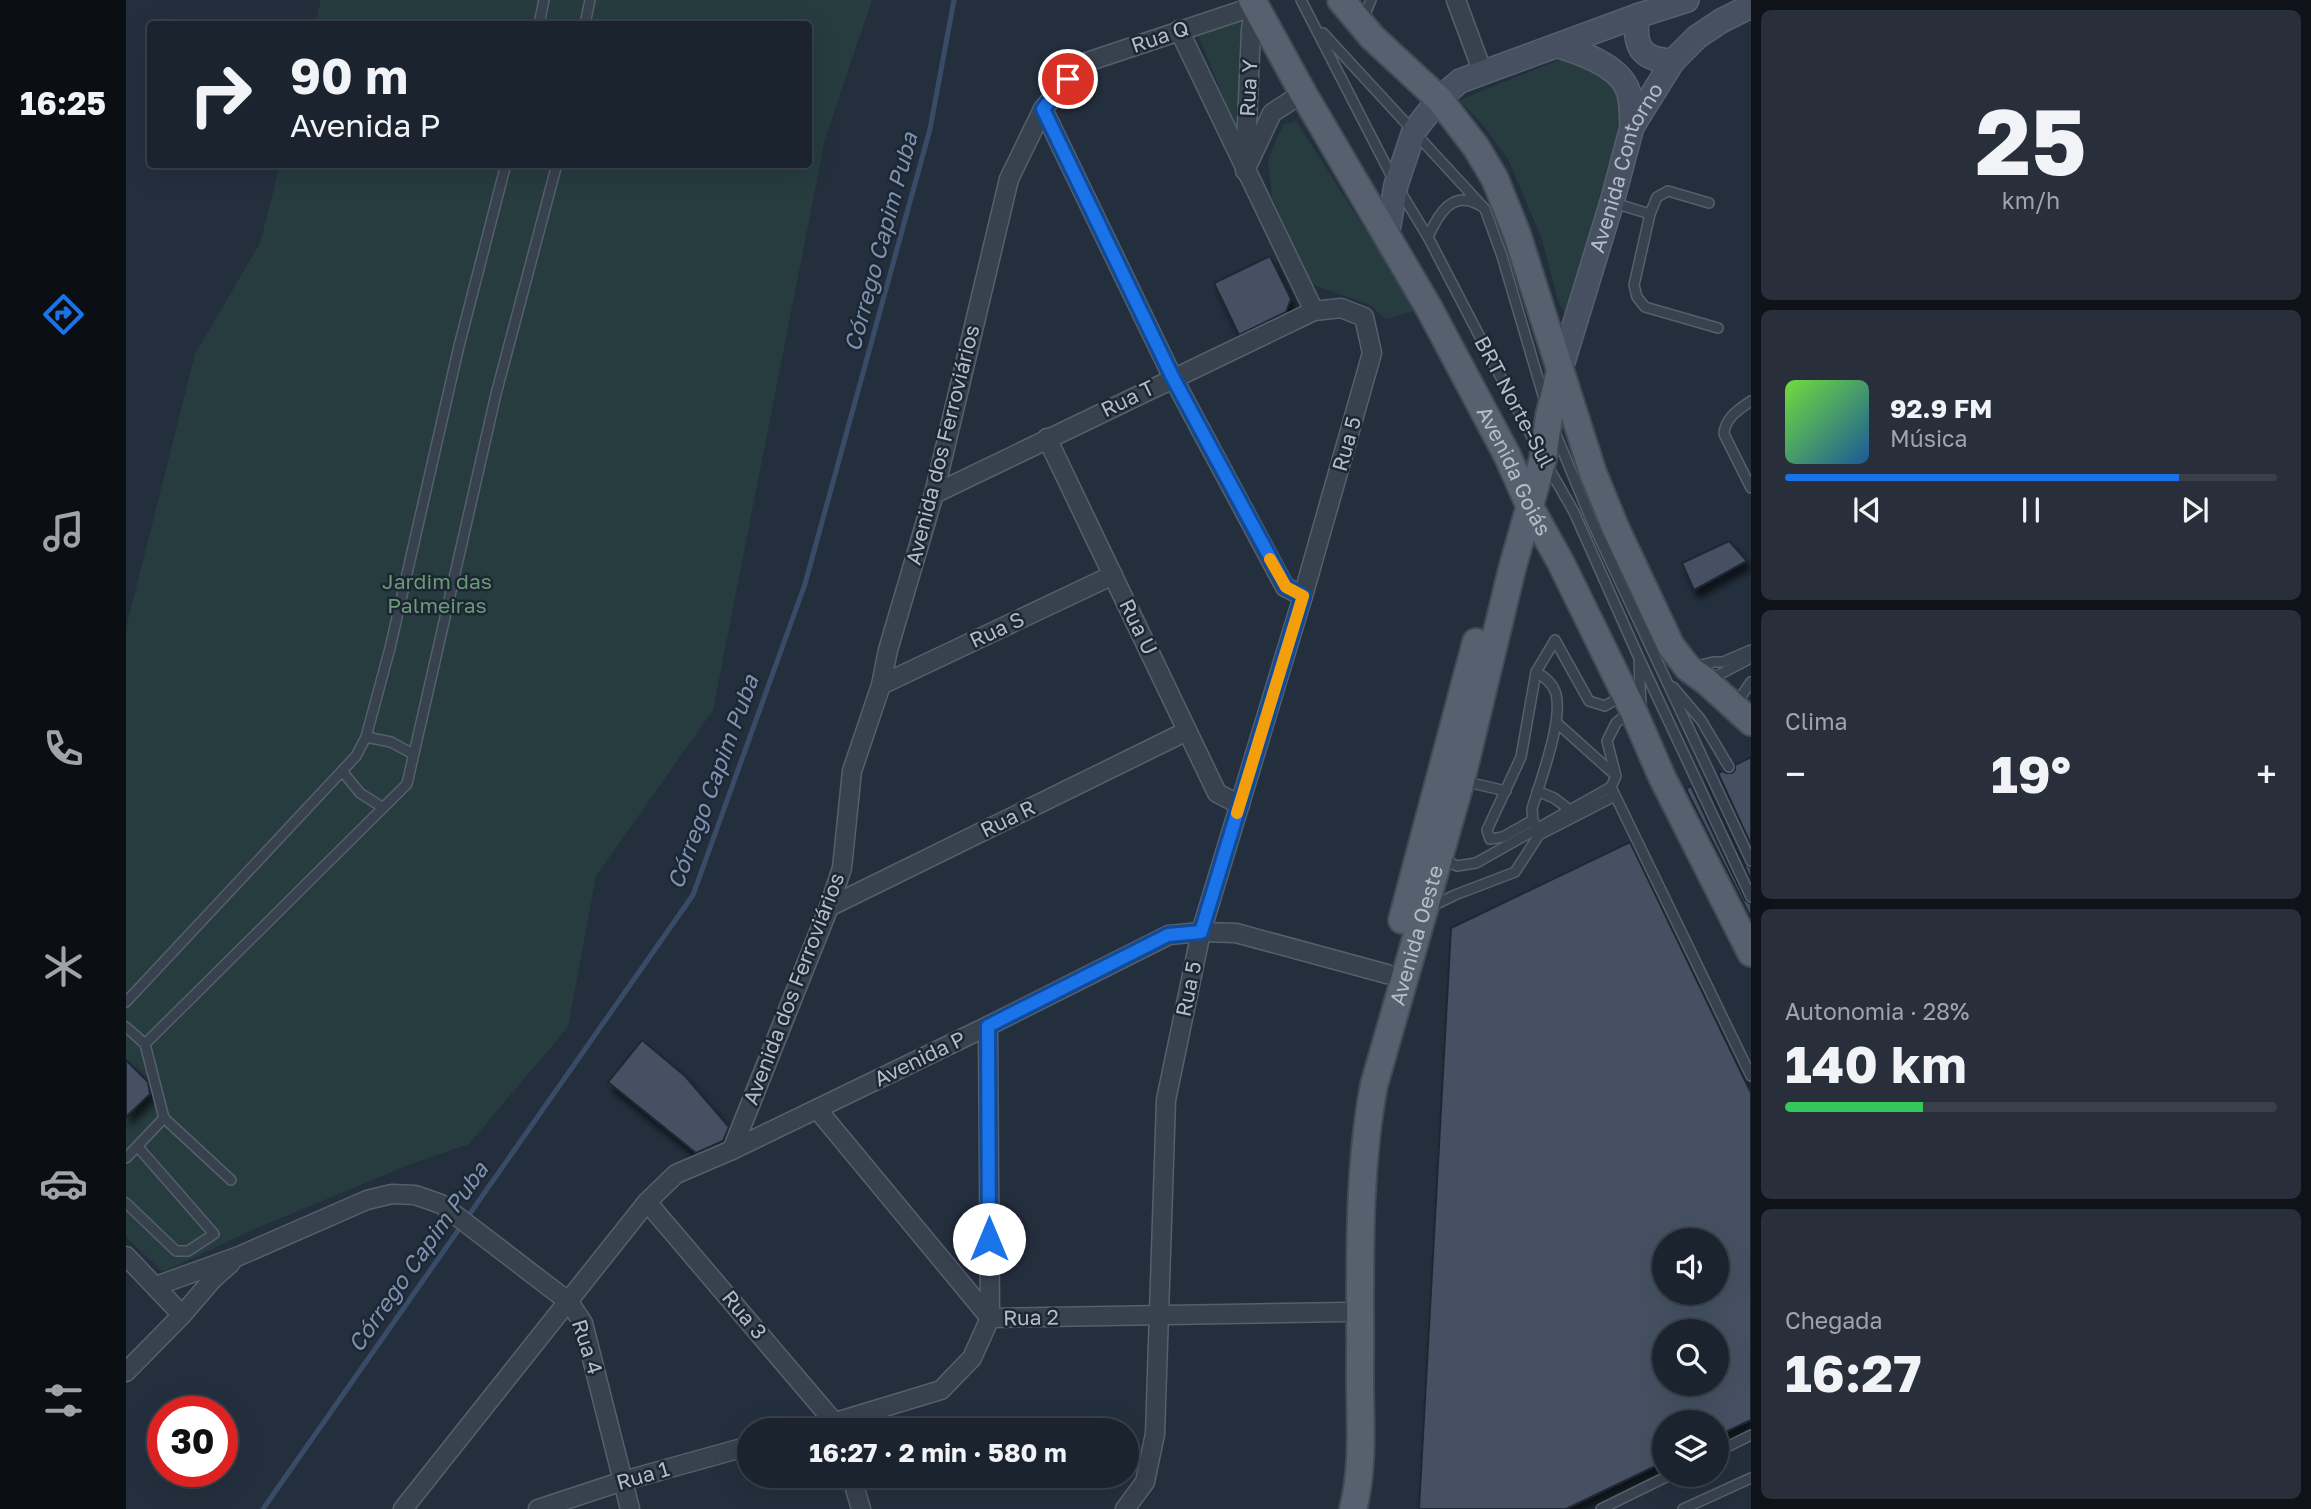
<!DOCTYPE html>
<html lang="pt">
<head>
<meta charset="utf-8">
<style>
	:root { --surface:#1b232e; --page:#282f3a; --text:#f1f3f6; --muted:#a0a4aa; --line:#39404a; --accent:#1a73e8 }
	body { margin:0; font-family:"Golos Text",sans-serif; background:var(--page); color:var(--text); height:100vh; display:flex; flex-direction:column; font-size:26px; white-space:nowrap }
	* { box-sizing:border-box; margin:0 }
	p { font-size:23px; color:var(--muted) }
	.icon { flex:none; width:38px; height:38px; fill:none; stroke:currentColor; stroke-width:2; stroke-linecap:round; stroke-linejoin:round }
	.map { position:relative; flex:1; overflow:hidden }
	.panel { display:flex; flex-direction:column; gap:10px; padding:10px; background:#0f1319; width:560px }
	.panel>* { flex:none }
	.guide { position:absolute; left:21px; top:21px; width:665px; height:147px; border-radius:7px; box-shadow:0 7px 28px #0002,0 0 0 2px var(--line); background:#1b232e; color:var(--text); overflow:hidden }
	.buttons { position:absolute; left:1526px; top:1228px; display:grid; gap:14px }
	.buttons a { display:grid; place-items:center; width:77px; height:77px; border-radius:50%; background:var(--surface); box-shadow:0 7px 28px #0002,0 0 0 2px var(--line); font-size:35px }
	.speed { position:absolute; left:21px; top:1396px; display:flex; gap:14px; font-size:35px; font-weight:700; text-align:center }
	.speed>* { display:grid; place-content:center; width:91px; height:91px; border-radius:50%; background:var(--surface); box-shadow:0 7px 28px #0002,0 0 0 2px var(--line); line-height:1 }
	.speed .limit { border:10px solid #d22; background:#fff; color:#111 }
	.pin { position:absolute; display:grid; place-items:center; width:60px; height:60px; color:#fff; margin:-30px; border:4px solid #fff; border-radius:50%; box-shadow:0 2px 7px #0007 }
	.me { position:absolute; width:77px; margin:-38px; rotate:0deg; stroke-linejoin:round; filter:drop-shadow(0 0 5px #0008) }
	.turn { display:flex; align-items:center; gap:24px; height:147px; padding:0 28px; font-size:32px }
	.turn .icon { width:91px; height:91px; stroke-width:2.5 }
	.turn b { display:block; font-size:49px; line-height:60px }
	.big { font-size:52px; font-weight:700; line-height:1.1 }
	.panel .card { flex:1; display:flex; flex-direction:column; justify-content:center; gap:10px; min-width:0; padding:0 24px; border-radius:10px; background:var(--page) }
	.panel .dial { align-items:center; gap:0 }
	.dial b { font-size:91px; line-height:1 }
	.song { display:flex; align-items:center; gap:21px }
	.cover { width:84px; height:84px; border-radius:10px; background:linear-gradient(135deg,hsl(100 70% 55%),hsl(210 70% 35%)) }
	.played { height:7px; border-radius:4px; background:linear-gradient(90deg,var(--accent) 80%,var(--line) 80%) }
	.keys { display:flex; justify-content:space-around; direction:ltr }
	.heat { display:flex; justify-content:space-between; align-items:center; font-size:38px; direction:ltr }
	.charge { height:10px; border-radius:5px; background:linear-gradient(90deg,#34c759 28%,var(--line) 0) }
	.trip { position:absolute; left:611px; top:1418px; width:402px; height:70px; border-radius:35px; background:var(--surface); box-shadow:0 7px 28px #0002,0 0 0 2px var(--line); font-weight:700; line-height:70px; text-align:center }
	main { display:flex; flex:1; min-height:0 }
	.menu { display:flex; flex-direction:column; width:126px; justify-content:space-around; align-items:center; background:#0b0e12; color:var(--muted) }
	.menu .icon { width:49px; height:49px }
	.menu .on { color:var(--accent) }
	.menu b { font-size:32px; color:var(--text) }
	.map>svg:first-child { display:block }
</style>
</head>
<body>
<main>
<nav class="menu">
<b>16:25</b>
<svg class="icon on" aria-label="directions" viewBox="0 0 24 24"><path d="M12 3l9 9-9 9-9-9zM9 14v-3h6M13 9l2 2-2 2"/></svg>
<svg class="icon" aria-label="music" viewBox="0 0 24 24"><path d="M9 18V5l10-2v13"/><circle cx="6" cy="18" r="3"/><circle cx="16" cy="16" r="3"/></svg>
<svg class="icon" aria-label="phone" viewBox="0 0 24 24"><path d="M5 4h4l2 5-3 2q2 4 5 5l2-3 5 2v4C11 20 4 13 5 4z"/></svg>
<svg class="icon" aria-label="climate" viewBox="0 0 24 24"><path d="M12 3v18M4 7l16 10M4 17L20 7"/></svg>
<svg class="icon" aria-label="car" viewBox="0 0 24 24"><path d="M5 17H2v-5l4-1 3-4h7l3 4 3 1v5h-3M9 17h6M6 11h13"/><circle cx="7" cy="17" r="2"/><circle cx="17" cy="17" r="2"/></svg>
<svg class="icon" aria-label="filters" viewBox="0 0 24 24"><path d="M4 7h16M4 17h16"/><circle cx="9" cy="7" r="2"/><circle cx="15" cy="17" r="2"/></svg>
</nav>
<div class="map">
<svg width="1625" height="1509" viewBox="0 0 1625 1509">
	<defs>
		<filter id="shadow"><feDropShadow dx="4.5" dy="8" stdDeviation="3.5" flood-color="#0009"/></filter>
	</defs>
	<rect width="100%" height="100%" fill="#242f3e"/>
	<g fill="#263c3f">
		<path d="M195,0h551l-47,139 -112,571 -117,166 -28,151 -99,117 -58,20 -159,66 -89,42 -37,-35v-609l69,-274 65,-111 20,-78 528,-1v-140h-493z"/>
		<path d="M1120,13l-4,131 -46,-114z"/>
		<path d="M1453,57l38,27 10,32 -57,208 -12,-24 -16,-61 -34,-80 -26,-35 -23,-24 105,-42z"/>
		<path d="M1170,121l121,189 -31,9 -16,-14 -59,-21 -39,-87 -4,-38 15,-34z"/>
	</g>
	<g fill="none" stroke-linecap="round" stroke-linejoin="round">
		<path stroke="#394c67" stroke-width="5" d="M137,1509l430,-614 112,-311 125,-455 24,-129"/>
	</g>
	<g fill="#455162" stroke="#1f2835" stroke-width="2" fill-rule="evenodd" filter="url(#shadow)">
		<path d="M1144,256l21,43 -5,13 -47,23 -25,-52z"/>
		<path d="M1603,541l18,20 -53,29 -12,-27z"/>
		<path d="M1625,757v88l-33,-72 5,-2 3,2h6l3,-3v-5z"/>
		<path d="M1579,779l40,85 6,4v12z"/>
		<path d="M1565,786l54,114 6,4v14l-65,-129z"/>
		<path d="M1504,842l121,251v327l-34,16v-13h-53v39l-98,47h-147l32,-581zM1538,1241h53v52h-53zM1538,1332h53v52h-53z"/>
		<path d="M516,1040l43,36 44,51 -6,14 -27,12 -88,-71z"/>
		<path d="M0,1060l22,22 2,12 -24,23z"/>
	</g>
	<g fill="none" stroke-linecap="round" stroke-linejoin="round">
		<defs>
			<g id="lane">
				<path d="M1175,0l92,179"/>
				<path d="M1237,19l8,-19"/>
				<path d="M413,24l5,-24"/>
				<path d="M459,24l5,-24"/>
				<path d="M1197,33l162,176 17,47 43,146"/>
				<path d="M1274,191l28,46 109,210"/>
				<path d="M1488,203l36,11"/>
				<path d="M1583,203l-41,-12 -11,6 -7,17 -16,71 3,12 8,10 73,21"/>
				<path d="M1302,237c10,-22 24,-49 53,-31"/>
				<path d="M1625,401c-13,9 -26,17 -27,33l27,54"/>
				<path d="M1429,432l37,90 159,339"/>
				<path d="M1421,465l27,47 65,146 112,239"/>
				<path d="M1513,663l2,42"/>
				<path d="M1567,667l20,-5h10l28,-12"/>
				<path d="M1410,672l19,-32 34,61 16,5 18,-11"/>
				<path d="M1583,680l42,-22"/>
				<path d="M1547,687l28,33 28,47"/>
				<path d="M1609,705l16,-23"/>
				<path d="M1504,711l-14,12 -9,18 9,35 -5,11 140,289"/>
				<path d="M1431,723l58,52"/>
				<path d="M240,737l25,5 22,12"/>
				<path d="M216,771l18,22 22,14"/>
				<path d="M1337,781l43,10"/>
				<path d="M1411,791l17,7 20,15"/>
				<path d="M1407,820l-30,17 -13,2 -3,-9 34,-73 15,-85c7,4 16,11 19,19 10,26 -15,90 -23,118l1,11 6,15"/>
				<path d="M1316,859l15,7 19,-3 135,-76"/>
				<path d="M1304,907l25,-12 60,-23 24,-37 76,-39"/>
				<path d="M0,1002l230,-246 10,-19 24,-89 69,-302 47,-182"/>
				<path d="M0,1027l19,17 19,74 -38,40"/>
				<path d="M19,1044l262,-260 89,-390 61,-230"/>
				<path d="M38,1118l67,62"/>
				<path d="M0,1203l50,48h12l26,-17 -76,-87"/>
				<path d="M1591,1452l34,-17"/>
				<path d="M1475,1509l69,-34"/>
				<path d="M1557,1509l68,-31"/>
			</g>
			<g id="street">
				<path d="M1330,0l27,73"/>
				<path d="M1053,30l135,281"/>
				<path d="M917,109l130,269 112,209 18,9"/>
				<path d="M1123,162l23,-49 31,-20"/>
				<path d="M921,438l170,355 23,12"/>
				<path d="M808,494l380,-183 27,-3 23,9 8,36 -69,243 -102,336 -35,168 -11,334 -10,48 -20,27"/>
				<path d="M755,685l232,-110"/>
				<path d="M703,907l358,-176"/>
				<path d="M691,1109l173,209 354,-6"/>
				<path d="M606,1150l97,-243 13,-39 10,-97 29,-86 7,-35 46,-156 75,-315 34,-70 38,-45 174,-58 -4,24 -6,141"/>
				<path d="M521,1202l188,221 2,7"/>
				<path d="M0,1256l56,59"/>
				<path d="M30,1286l83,-30 128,-56 25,-6 23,1 26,9 128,98 14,21 47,186"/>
				<path d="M0,1372l56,-57 31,-36 18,-16"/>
				<path d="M683,1430l132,-40 31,-32 18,-40 -2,-292"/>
				<path d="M725,1475l10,34"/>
				<path d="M277,1509l244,-307 29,-28 56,-24 256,-124 181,-91 32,-3 35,1 151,41"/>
				<path d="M412,1509l85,-28 126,-35"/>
			</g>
			<g id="secondary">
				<path d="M1511,16c-3,30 3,44 36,45"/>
				<path d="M1433,46c23,7 64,21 70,48 3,10 2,22 3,33"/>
				<path d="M1261,236l9,-51 18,-54 25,-32 21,-18 177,-65 50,-16"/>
				<path id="s1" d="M1434,372l52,-170 20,-75 41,-66 24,-24 24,-16 30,-15"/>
			</g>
			<g id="primary">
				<path id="s2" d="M1126,0l51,93 126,215 78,147 23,52 31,56 71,145 30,69 89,176"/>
				<path d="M1215,0l31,37 67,62 37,48 19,32 22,55 76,239 23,56 55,117 17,22 18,13 45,41"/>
				<path d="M1276,920l74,-278"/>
				<path id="s3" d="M1227,1509c11,-42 7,-89 7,-132 1,-97 -4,-197 14,-292l87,-304 51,-212 31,-110 6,-43 11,-44"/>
			</g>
		</defs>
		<use href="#lane" stroke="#565f6c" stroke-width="12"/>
		<use href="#street" stroke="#565f6c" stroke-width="21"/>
		<use href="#secondary" stroke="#565f6c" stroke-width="26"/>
		<use href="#primary" stroke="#414a57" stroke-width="30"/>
		<use href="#lane" stroke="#38414e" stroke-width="9"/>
		<use href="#street" stroke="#38414e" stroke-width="18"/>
		<use href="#secondary" stroke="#465061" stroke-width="23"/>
		<use href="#primary" stroke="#56606e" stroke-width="26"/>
	</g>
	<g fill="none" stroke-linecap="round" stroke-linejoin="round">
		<defs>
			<path id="route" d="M863,1239l-1,-213 180,-91 33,-3 102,-336 -17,-9 -113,-209 -130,-269 25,-30"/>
		</defs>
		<use href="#route" stroke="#114b97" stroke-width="18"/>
		<use href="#route" stroke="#1a73e8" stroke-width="12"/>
		<path stroke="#f59e0b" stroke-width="12" d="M1111,813l66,-217 -17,-9 -16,-28"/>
	</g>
	<g text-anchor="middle" stroke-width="5" stroke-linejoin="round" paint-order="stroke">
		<g font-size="21" fill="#b4bcc9" stroke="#1d2633">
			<text transform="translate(1034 37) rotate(-19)" y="7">Rua Q</text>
			<text transform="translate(1123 88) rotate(-87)" y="7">Rua Y</text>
			<text dy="7" stroke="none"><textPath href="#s1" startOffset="215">Avenida Contorno</textPath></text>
			<text transform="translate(1002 399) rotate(-26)" y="7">Rua T</text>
			<text transform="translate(1388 402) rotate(62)" y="7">BRT Norte-Sul</text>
			<text transform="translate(1221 444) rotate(-74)" y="7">Rua 5</text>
			<text transform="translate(817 445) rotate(-76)" y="7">Avenida dos Ferroviários</text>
			<text dy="7" stroke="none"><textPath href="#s2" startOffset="539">Avenida Goiás</textPath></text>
			<text transform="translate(1012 627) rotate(64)" y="7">Rua U</text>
			<text transform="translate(871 630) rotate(-25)" y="7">Rua S</text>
			<text transform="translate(882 819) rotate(-26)" y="7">Rua R</text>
			<text dy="7" stroke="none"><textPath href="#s3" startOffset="581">Avenida Oeste</textPath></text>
			<text transform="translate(668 989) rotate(-69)" y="7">Avenida dos Ferroviários</text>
			<text transform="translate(1063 989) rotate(-78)" y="7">Rua 5</text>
			<text transform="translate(794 1059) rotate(-26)" y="7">Avenida P</text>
			<text transform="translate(618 1315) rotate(50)" y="7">Rua 3</text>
			<text transform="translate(905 1318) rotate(-1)" y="7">Rua 2</text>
			<text transform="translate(461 1347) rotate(72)" y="7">Rua 4</text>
			<text transform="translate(517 1476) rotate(-16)" y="7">Rua 1</text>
		</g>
		<g font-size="21" fill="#6b9a76" stroke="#1d2633">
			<text x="311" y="589">Jardim das<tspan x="311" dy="24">Palmeiras</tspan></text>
		</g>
		<g font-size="23" font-style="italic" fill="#7c92b1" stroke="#1d2633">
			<text transform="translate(755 242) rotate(-75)" y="8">Córrego Capim Puba</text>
			<text transform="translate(587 782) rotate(-70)" y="8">Córrego Capim Puba</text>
			<text transform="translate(292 1257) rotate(-55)" y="8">Córrego Capim Puba</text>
		</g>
	</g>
</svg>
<div class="buttons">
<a><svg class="icon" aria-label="sound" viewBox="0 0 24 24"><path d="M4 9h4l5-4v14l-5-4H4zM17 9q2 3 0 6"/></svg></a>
<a><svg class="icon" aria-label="search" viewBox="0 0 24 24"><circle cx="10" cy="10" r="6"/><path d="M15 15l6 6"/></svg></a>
<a><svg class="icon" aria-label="layers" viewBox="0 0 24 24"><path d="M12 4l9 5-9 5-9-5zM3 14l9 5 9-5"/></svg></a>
</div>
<div class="speed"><div class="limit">30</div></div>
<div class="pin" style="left:942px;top:79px;background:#d93025"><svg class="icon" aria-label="arrive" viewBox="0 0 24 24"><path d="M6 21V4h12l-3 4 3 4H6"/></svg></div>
<svg class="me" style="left:863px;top:1239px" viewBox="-20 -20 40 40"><circle r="19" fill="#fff"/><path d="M0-13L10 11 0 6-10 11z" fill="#1a73e8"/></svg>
<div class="trip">16:27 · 2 min · 580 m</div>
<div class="guide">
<div class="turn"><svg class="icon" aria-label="right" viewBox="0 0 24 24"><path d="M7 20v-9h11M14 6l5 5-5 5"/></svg><div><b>90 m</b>Avenida P</div></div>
</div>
</div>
<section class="panel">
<div class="card dial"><b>25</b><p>km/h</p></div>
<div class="card">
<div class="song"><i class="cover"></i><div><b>92.9 FM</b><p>Música</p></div></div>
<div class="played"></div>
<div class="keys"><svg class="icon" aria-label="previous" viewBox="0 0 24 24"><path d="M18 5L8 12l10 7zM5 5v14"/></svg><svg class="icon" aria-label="pause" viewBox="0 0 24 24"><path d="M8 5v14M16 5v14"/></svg><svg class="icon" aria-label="next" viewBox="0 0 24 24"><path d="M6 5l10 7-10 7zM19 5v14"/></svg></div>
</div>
<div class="card"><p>Clima</p>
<div class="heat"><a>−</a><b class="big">19°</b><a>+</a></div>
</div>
<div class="card"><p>Autonomia · 28%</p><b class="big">140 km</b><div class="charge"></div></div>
<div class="card"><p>Chegada</p><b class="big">16:27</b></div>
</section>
</main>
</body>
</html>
